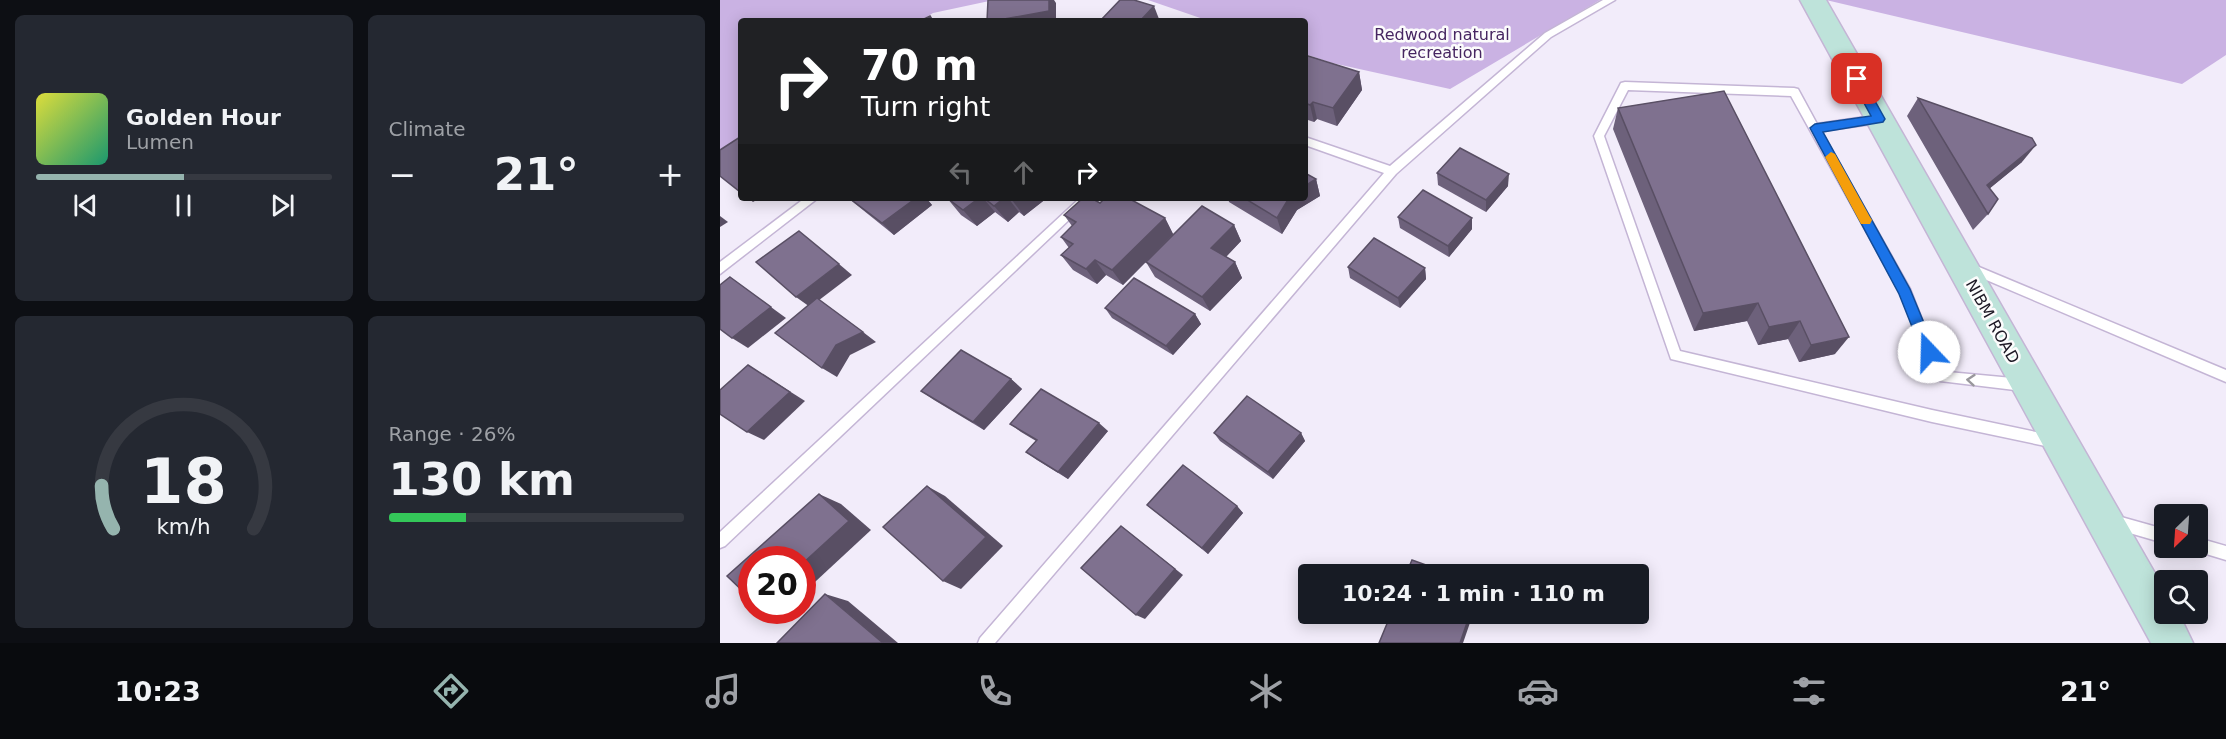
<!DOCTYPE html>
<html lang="en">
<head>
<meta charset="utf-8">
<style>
	:root { --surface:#171b24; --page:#242831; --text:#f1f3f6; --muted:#9ea1a6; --line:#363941; --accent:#95b4ae }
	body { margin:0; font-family:"DejaVu Sans",sans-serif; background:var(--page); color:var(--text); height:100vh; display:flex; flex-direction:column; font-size:22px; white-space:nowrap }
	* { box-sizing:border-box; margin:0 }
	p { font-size:20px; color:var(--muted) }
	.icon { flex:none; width:33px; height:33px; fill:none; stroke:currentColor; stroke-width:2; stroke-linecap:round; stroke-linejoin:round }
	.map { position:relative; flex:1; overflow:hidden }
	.drawer { display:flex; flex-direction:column; gap:15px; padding:15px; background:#0d0f14; width:720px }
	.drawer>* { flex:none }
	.hud { position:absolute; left:18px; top:18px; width:570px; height:183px; border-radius:6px; box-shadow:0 3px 15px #0003; background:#202124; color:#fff; overflow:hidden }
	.needle { width:39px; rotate:205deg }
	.controls { position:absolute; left:1434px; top:504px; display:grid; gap:12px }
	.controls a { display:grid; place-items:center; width:54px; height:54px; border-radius:6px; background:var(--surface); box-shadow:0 3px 15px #0003; font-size:30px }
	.speed { position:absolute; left:18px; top:546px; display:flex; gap:12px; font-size:30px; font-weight:700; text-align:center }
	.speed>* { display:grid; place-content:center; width:78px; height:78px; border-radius:50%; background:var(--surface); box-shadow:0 3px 15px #0003; line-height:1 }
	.speed .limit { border:9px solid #d22; background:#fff; color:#111 }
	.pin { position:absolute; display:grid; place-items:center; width:51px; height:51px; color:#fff; margin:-26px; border-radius:12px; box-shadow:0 3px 9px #0006 }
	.me { position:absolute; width:66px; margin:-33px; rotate:339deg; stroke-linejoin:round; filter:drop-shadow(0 0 4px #0008) }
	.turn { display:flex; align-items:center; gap:21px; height:126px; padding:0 24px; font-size:27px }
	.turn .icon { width:78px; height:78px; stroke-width:2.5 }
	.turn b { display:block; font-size:42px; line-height:51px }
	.lanes { display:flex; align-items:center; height:57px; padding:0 24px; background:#0003; justify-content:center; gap:30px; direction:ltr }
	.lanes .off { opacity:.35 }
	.big { font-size:45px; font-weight:600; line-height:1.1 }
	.drawer .widget { flex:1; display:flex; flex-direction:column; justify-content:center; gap:9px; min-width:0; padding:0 21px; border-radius:9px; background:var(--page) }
	.drawer .dial { align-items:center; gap:0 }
	.dial svg { height:156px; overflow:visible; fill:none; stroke:var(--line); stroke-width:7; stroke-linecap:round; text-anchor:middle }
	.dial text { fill:var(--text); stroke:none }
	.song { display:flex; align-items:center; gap:18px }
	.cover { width:72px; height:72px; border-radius:9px; background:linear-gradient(135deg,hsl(60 70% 55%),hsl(160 70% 35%)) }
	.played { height:6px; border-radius:3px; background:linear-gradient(90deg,var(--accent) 50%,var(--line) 50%) }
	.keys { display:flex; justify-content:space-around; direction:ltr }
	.heat { display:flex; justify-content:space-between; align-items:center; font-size:33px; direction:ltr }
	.charge { height:9px; border-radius:4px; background:linear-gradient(90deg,#34c759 26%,var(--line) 0) }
	.drawer .tiles { flex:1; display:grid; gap:15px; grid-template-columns:repeat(2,1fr) }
	.trip { position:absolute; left:578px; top:564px; width:351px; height:60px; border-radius:6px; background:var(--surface); box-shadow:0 3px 15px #0003; font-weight:600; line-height:60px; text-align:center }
	.menu { display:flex; height:96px; justify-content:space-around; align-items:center; background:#090b0e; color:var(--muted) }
	.menu .icon { width:42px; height:42px }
	.menu .on { color:var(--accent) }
	.menu b { font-size:27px; color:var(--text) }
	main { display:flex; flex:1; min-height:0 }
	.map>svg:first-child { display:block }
</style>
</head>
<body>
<main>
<section class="drawer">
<div class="tiles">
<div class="widget">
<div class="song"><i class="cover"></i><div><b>Golden Hour</b><p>Lumen</p></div></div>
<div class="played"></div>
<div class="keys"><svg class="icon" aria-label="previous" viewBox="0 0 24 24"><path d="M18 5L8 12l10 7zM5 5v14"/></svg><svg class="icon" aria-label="pause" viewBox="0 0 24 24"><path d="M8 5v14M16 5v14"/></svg><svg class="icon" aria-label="next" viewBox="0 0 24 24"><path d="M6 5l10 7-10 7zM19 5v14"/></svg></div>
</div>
<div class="widget"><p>Climate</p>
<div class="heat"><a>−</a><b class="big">21°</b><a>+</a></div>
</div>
<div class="widget dial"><svg viewBox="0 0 100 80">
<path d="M14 69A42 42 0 1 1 86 69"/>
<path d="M14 69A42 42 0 0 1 8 47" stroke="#95b4ae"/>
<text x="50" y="56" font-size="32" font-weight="700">18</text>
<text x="50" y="72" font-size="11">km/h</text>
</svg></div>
<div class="widget"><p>Range · 26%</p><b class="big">130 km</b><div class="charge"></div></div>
</div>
</section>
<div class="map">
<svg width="1506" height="643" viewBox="0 0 1506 643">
	<rect width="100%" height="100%" fill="#f2ecfa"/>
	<g fill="#cab2e3">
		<path d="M0,0h274l-61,13 -13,8h-179v115l-21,14z"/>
		<path d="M428,0h452l-150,89 -118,-26 -27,-9v-33h-96z"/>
		<path d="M1106,0h400v55l-44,29z"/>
	</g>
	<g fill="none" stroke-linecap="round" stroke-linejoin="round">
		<defs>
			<g id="service">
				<path d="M883,0h12l-64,37 -155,137 -401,469h-17l2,-5 404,-465 -79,-28v-8l85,29 155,-133z"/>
				<path d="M905,82l169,6 4,1 19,35 62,-9 4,1 1,3 -5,4 -58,8 89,158 24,61 14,22 75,7 4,2 2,4 -2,4 -4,2 -83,-10 -17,-29 -22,-58 -110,-198 -163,-6 -24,46 76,215 252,59 123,26 5,2 2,4 -2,4 -5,2 -123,-26 -261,-63 -77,-223 27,-53z"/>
				<path d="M85,198h13l-98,76v-12z"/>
				<path d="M360,198h12l-367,348 -5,2v-16z"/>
				<path d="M1247,262l259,108v12l-263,-112 -2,-3 2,-3z"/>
				<path d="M1394,515l50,14v14l-55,-16 -2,-5 2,-5z"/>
				<path d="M1478,538l28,8v14l-33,-10 -1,-2h6z"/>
			</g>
			<path id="secondary" d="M1080,0h26l338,589v25h15l14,29h-42z"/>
		</defs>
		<use href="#service" stroke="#c4b5d5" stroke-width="3"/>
		<use href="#secondary" stroke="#c4b5d5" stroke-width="3"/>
		<use href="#service" fill="#fff" fill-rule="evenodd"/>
		<use href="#secondary" fill="#bee3da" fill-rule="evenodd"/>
	</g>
	<g fill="#6d617b">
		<path d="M585,55l54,17 3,18 -25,36 -20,-7 -3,3 -9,-3z"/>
		<path d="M1198,98l104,64 -32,26 -2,26 -15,16 -66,-114z"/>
		<path d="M898,108l217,246 -36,8 -11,-23 -30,6 -11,-24 -53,10 -81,-202z"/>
		<path d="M717,173l71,13 -22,26 -48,-27z"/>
		<path d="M596,179l4,17 -23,14 -15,24 -53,-32 -1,-4h77z"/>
		<path d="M128,198h78l6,7 -38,30z"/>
		<path d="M227,198h100l-23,18 -5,-4 -11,10 -13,-10 -18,14 -16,-11z"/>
		<path d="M380,203l65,15 8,16 61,-9 7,16 -15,16 9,5 7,16 -32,33 -55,-34 -9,-15 -23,23 -17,-10 -9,9 -24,-14 -12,-15 8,-7 -8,-11 11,-11 -8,-11z"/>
		<path d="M678,217l74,1v11l-23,28 -49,-29z"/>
		<path d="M628,267l77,1 1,11 -26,29 -50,-30z"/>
		<path d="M385,308l90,6 6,10 -28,31 -61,-37z"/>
		<path d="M291,379l11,10 -38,41 -50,-30 -13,-9z"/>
		<path d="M290,424l98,7 -40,48 -31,-19 -11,-8 10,-11 -15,-9z"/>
		<path d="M494,433h87l4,8 -32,38 -53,-38z"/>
		<path d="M427,505l90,1 6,7 -35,41z"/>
	</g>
	<g fill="#594f64">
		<path d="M329,0h5l2,3v18h-63z"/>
		<path d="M434,6l5,13 -1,2h-18z"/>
		<path d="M639,72l3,18 -25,36 -4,-18z"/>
		<path d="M593,102l4,17 -3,3 -4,-17z"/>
		<path d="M1316,145l-14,17 -44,36 9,-13z"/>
		<path d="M789,174l-1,12 -22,26v-12z"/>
		<path d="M596,179l4,17 -23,14 -15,24 -5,-16 12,-20h16v-12z"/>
		<path d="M28,198h12l-7,4z"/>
		<path d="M196,198h10l6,7 -38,30 -12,-12z"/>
		<path d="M259,198h4l12,14 -18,14 -14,-16z"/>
		<path d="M284,198h4l11,14 -11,10 -14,-16z"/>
		<path d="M294,198h33l-23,18 -12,-16z"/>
		<path d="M0,216l8,6 -8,5z"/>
		<path d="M445,218l8,16 -50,51 -11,-15z"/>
		<path d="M752,218v11l-23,28 -1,-11z"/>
		<path d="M514,225l7,16 -22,23 -8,-16z"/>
		<path d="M375,260l11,15 -9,9 -11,-15z"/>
		<path d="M515,262l7,16 -32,33 -8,-14z"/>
		<path d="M119,264l13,11 -42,32 -14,-10z"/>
		<path d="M705,268l1,11 -26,29 -2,-10z"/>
		<path d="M10,277l56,41 -38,30 -16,-10z"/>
		<path d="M1038,303l-11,18 -53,10 9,-18z"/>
		<path d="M475,314l6,10 -28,31 -7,-9z"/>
		<path d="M1080,321l-12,18 -30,6 11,-18z"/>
		<path d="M143,332l13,10 -26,13 -13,22 -15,-9 14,-23z"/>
		<path d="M1129,337l-14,17 -36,8 12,-17z"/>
		<path d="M28,365l57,36 -41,39 -17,-8z"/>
		<path d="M291,379l11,10 -38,41 -11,-8z"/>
		<path d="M379,423l9,8 -40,48 -10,-7z"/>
		<path d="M581,433l4,8 -32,38 -5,-7z"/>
		<path d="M207,486l18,10 58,50 -42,43 -18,-8z"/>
		<path d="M99,494l22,10 30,26 -69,64v-30z"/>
		<path d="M517,506l6,7 -35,41 -6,-6z"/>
		<path d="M401,526l62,49 -38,44 -9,-4z"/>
		<path d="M105,594l23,7 50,42h-15z"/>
		<path d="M54,610h11l-2,3z"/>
		<path d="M750,614h3l-10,29h-3z"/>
	</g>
	<g fill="#7f718f" stroke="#594f64" stroke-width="1.5">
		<path d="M268,0h61v11l-56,10h-6z"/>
		<path d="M400,0h14l20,6 -14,15h-40z"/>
		<path d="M210,16l3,5h-13z"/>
		<path d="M585,55l54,17 -26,36 -20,-6 -3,3 -5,-2z"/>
		<path d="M1004,91l125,246 -38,8 -11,-24 -31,6 -11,-24 -55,10 -85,-205z"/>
		<path d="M1198,98l114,40 4,7 -49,40 11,14 -10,15z"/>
		<path d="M20,137l1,1v52l-2,1 -19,-15v-26z"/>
		<path d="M740,148l49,26 -23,26 -49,-27z"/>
		<path d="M585,173l11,6 -11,7z"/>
		<path d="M703,190l49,28 -24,28 -50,-29z"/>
		<path d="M129,198h67l-34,25z"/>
		<path d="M227,198h32l-16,12z"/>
		<path d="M264,198h20l-10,8z"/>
		<path d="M363,198h8l9,5 5,-5h23l37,20 -53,52 -17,-10 -9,9 -25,-14 12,-11 -12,-7 15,-15 -12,-7z"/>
		<path d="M524,198h45l-12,20z"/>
		<path d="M482,206l32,19 -23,23 24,14 -33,35 -56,-35z"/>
		<path d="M79,231l40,33 -43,33 -40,-35z"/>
		<path d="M654,238l51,30 -27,30 -50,-31z"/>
		<path d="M10,277l41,30 -39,31 -12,-9v-44z"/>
		<path d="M414,278l61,36 -29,32 -61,-38z"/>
		<path d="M97,298l46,34 -27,13 -14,23 -47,-35z"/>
		<path d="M241,350l50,29 -38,43 -52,-31z"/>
		<path d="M28,365l42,27 -43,40 -27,-18v-24z"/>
		<path d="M321,389l58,34 -41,49 -32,-20 11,-12 -27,-16z"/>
		<path d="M527,396l54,37 -33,39 -54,-39z"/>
		<path d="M463,465l54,41 -35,42 -55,-43z"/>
		<path d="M207,486l59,51 -43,44 -60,-54z"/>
		<path d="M99,494l30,27 -47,43v-4h-50v40l-25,-24z"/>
		<path d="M401,526l54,43 -39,46 -55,-47z"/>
		<path d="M692,560l39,14h-45z"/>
		<path d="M105,594l58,49h-106z"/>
		<path d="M671,614h79l-10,29h-81z"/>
	</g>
	<defs><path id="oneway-chevron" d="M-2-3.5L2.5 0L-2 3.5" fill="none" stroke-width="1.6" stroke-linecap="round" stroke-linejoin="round" transform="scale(1.5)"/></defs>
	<use stroke="#99979c" href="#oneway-chevron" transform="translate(1251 380) rotate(-175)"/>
	<path fill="#1a73e8" stroke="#114b97" stroke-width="1.5" d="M1137,75l4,1 24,43 -2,3 -60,10 87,157 26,63 -2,5 -5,2 -5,-2 -25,-63 -89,-166 5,-4 56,-8 -20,-37z"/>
	<path fill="#f59e0b" d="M1111,152l4,2 35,63 2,3 -2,4h-9l-36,-67z"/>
	<g text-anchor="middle" stroke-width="5" stroke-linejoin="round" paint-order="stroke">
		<g font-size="16" fill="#462661" stroke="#fcfcfc">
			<text x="722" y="40">Redwood natural<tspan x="722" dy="18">recreation</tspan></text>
		</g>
		<g font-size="16" fill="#1d1824" stroke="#fcfcfc">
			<text transform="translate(1273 321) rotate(61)" y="6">NIBM ROAD</text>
		</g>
	</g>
</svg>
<div class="controls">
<a><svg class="needle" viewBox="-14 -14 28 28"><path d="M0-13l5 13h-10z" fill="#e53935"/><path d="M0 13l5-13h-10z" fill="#9ea1a6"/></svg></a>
<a><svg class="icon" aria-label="search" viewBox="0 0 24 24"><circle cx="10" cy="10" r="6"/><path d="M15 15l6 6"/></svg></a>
</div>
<div class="speed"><div class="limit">20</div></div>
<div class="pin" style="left:1137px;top:79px;background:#d93025"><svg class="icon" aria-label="arrive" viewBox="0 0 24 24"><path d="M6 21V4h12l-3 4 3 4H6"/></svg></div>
<svg class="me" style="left:1209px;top:352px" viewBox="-20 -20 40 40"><circle r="19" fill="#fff"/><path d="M0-13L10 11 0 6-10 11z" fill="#1a73e8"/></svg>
<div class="trip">10:24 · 1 min · 110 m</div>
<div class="hud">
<div class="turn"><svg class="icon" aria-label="right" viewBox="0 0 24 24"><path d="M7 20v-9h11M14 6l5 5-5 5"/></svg><div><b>70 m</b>Turn right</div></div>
<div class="lanes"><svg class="icon off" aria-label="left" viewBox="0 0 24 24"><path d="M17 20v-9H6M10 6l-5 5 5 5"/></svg><svg class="icon off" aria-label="ahead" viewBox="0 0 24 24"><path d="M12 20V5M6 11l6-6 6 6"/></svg><svg class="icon" aria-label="right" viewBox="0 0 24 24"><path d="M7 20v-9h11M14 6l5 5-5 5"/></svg></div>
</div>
</div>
</main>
<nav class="menu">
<b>10:23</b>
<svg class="icon on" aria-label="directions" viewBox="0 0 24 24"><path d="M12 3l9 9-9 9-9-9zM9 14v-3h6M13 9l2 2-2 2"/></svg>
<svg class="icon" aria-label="music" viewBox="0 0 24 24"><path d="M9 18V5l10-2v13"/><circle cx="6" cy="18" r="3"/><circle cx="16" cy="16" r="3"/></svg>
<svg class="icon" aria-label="phone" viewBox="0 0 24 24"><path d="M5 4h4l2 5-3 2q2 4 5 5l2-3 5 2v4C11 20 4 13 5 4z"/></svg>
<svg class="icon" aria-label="climate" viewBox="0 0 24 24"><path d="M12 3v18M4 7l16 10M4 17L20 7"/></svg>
<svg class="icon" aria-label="car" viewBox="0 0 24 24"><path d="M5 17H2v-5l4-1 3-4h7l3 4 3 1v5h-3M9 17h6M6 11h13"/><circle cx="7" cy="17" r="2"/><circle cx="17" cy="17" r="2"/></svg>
<svg class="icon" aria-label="filters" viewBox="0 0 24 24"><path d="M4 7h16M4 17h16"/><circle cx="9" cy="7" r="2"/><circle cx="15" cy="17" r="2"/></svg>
<b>21°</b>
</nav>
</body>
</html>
